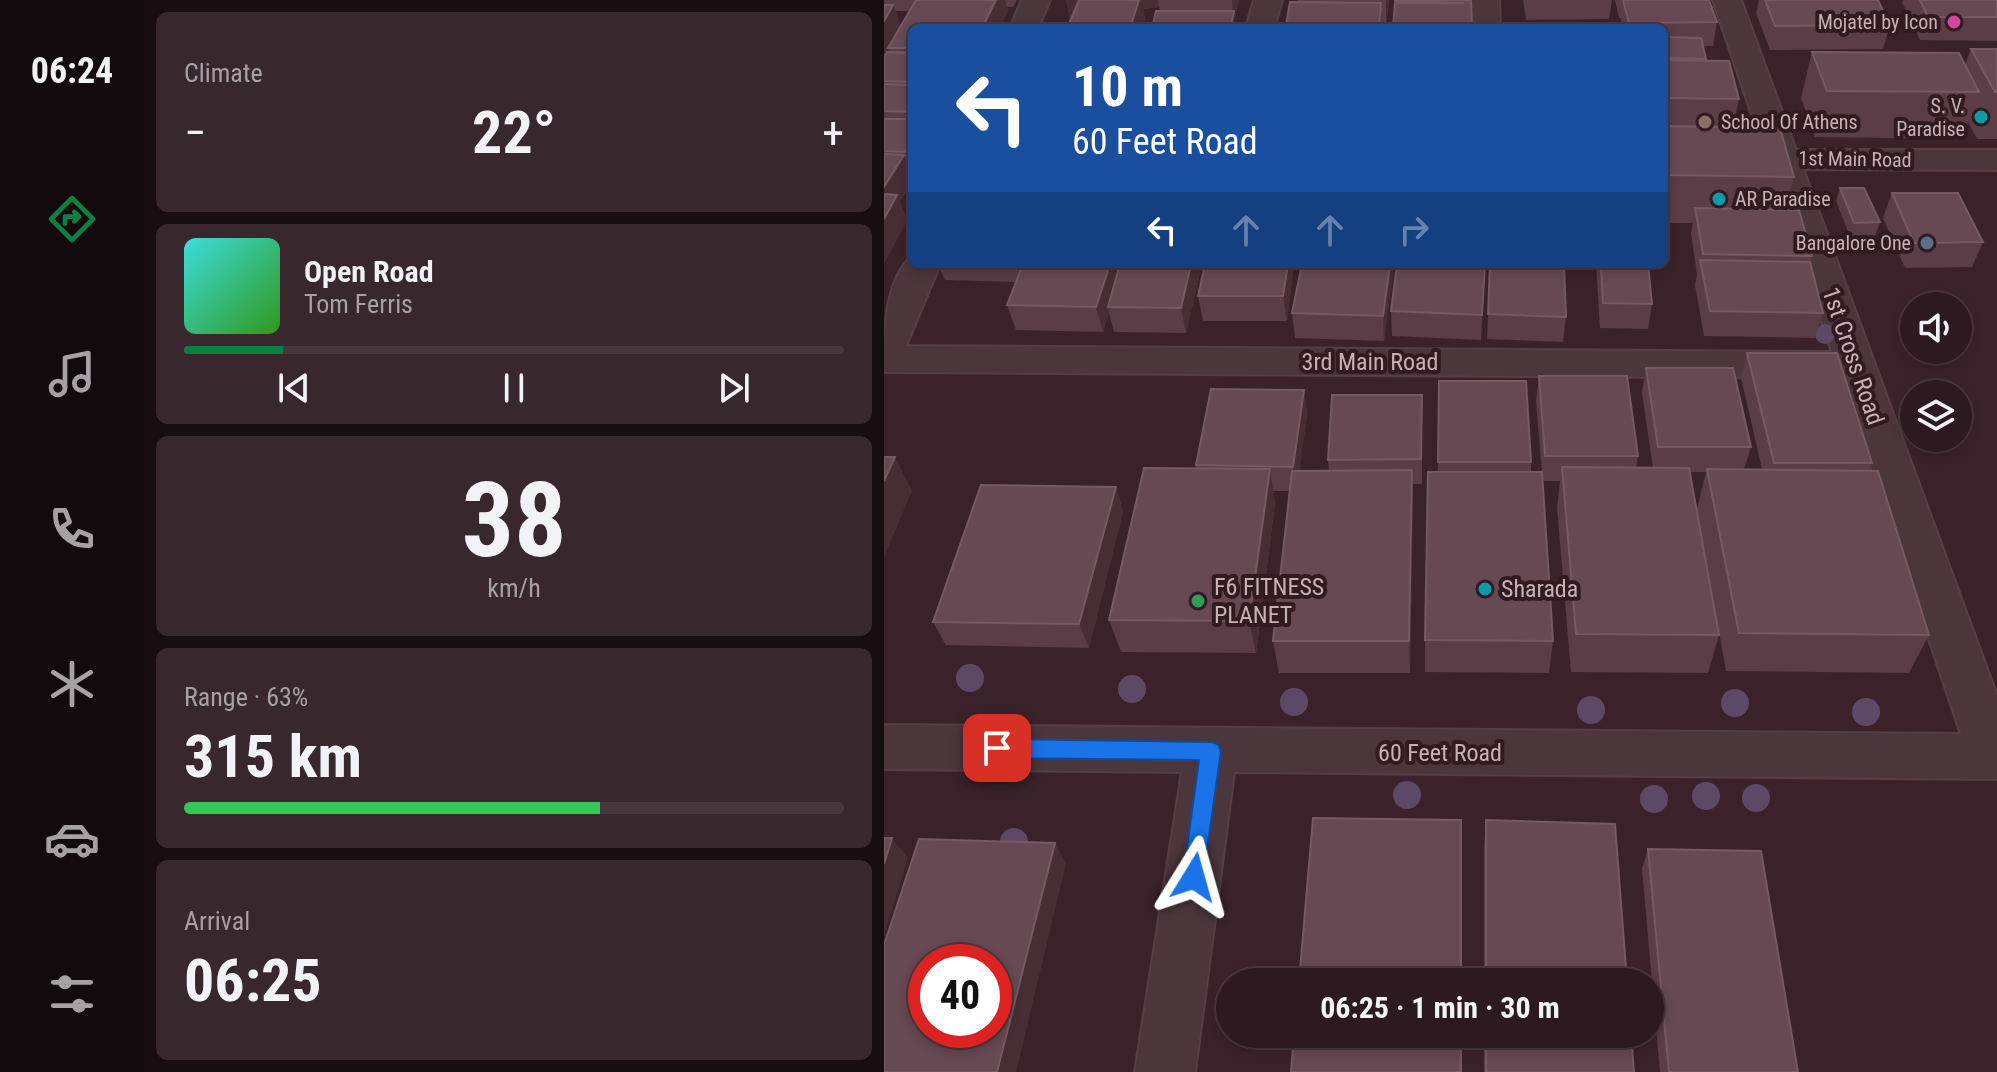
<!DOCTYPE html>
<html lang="en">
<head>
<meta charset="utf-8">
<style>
	:root { --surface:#2c1a20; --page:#38272d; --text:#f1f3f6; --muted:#a6a1a5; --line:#48383e; --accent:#0b8043 }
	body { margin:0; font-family:"Roboto Condensed",sans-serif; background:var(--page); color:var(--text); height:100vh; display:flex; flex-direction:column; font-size:30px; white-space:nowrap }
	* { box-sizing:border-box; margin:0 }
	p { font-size:26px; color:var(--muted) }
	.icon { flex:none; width:44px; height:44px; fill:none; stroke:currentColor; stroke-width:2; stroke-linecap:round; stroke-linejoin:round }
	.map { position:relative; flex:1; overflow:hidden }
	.panel { display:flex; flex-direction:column; gap:12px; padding:12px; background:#180e12; width:740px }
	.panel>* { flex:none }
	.banner { position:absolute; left:24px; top:24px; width:760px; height:244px; border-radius:12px; box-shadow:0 4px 12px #0003,0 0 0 2px var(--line); background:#1a4fa0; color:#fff; overflow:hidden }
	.controls { position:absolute; left:1016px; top:292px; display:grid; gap:16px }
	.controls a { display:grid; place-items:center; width:72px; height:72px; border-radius:50%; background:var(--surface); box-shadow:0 4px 12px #0003,0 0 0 2px var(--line); font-size:40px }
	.speed { position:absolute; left:24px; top:944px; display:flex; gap:16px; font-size:40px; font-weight:700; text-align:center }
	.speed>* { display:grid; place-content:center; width:104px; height:104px; border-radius:50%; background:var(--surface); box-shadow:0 4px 12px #0003,0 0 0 2px var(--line); line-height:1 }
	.speed .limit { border:12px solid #d22; background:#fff; color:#111 }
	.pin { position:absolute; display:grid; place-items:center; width:68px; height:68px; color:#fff; margin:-34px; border-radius:16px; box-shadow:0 4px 12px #0006 }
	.me { position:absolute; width:88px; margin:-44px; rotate:8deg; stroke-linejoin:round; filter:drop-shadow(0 0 6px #0008) }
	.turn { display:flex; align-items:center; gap:28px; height:168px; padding:0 32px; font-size:36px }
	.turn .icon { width:104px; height:104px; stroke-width:2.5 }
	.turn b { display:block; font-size:56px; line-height:68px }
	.lanes { display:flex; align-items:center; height:76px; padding:0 32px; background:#0003; justify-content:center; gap:40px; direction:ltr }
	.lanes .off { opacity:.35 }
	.big { font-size:60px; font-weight:700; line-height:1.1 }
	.panel .card { flex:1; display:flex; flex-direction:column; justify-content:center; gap:12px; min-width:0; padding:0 28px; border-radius:12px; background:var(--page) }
	.panel .dial { align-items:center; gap:0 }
	.dial b { font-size:104px; line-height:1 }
	.song { display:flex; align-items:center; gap:24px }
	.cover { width:96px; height:96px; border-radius:12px; background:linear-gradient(135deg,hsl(180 70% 55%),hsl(110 70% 35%)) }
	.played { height:8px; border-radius:4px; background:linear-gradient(90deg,var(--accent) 15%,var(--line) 15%) }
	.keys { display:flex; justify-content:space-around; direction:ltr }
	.heat { display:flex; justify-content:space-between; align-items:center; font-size:44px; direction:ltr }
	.charge { height:12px; border-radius:6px; background:linear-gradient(90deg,#34c759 63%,var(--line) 0) }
	.trip { position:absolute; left:332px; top:968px; width:448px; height:80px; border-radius:40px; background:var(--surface); box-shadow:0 4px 12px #0003,0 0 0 2px var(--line); font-weight:700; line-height:80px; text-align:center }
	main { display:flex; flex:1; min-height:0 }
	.tabs { display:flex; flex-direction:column; width:144px; justify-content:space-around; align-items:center; background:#120a0d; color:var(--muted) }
	.tabs .icon { width:56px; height:56px }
	.tabs .on { color:var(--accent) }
	.tabs b { font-size:36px; color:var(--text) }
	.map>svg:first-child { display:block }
</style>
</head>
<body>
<main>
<nav class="tabs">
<b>06:24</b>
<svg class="icon on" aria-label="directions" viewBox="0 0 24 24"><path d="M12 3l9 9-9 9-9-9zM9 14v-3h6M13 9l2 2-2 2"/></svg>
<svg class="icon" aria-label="music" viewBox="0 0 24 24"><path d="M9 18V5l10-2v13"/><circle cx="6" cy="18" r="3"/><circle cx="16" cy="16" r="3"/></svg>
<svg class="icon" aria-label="phone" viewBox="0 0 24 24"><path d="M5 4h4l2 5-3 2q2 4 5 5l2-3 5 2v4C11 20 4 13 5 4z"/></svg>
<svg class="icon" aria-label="climate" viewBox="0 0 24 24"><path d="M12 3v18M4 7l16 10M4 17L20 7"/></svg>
<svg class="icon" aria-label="car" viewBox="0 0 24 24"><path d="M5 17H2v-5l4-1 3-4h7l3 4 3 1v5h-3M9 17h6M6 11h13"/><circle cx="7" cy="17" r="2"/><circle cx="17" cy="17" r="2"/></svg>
<svg class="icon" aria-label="filters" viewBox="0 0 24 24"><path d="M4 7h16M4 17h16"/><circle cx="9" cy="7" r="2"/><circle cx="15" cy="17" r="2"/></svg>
</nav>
<section class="panel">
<div class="card"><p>Climate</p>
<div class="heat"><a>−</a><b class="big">22°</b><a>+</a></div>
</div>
<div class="card">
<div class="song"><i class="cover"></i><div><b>Open Road</b><p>Tom Ferris</p></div></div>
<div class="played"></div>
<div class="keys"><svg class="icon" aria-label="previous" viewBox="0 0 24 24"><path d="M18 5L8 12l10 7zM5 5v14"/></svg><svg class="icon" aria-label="pause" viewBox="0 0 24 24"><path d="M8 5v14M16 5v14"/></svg><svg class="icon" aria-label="next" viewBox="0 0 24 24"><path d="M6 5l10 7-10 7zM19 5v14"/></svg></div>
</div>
<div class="card dial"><b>38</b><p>km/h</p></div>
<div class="card"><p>Range · 63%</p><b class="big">315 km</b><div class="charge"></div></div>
<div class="card"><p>Arrival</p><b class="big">06:25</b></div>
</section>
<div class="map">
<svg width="1113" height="1072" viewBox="0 0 1113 1072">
	<rect width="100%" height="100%" fill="#3b222a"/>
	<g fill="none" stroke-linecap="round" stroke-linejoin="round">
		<defs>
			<g id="minor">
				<path d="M138,0h28l-12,28h-28z"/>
				<path d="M370,0h28l-8,28h-28z"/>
				<path d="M587,0h28l1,28h-28z"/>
				<path d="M829,0h28l55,150h201v20l-194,-1 194,527v83l-763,-7 -39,300h-60l47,-300 -298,-3v-44l1077,9 -120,-356 -957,-6c0,-35 0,-92 28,-116v8h28l-34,82 926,6 -62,-183h-106v-20l100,1z"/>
			</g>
		</defs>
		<use href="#minor" stroke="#543f45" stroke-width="4"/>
		<use href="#minor" fill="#4b363c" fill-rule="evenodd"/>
	</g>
	<g fill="#5d4866">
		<circle cx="941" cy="334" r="10"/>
		<circle cx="86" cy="678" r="14"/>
		<circle cx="248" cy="689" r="14"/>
		<circle cx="410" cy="702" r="14"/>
		<circle cx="851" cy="703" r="14"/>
		<circle cx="707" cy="710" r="14"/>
		<circle cx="982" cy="712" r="14"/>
		<circle cx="523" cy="795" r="14"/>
		<circle cx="822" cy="796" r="14"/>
		<circle cx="872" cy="798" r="14"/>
		<circle cx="770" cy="799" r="14"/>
		<circle cx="130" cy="842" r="14"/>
	</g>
	<g fill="#5a3d46" fill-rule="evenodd">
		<path d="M0,0h133l-4,7h-6l1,4 -96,17v153l-12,21 7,18 -23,43zM11,11h15l-9,15z"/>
		<path d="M182,0h173l-4,18v10l-75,-17 -1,-4 -16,2 2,10 -3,9h-73v-4l1,-5z"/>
		<path d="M414,0h91l-3,24h-5v4h-95v-3l12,-23z"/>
		<path d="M639,0h89l-3,19 -83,1z"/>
		<path d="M731,0h94l8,22 -4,24h-10l2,14 34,39 -6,28 61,50 -9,33 27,46 -2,8 13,49 -8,25 -111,-2 -9,-51 2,-11 -6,-41 2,-10h-29v-195h-42l-1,-10h-2z"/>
		<path d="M875,0h6l125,25 -7,24 -113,1 -14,-37z"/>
		<path d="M1019,0h94v41l-77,-1 -18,-38z"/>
		<path d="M1087,49h26v90h-20l-9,-17 -6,17 -147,-2 -14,-39 11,-46 153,13z"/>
		<path d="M956,188l40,34 -5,14h-25l-14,-35z"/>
		<path d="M1008,193l91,49 -11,25 -67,1 -22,-50z"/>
		<path d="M318,264l-16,69 -72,-1 -5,-19 -6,19 -87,-2 -9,-25 9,-23 -71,-2 -6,-13z"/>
		<path d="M321,264h89l-7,57h-84l-5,-25z"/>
		<path d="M510,264l-10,77 -89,-3 -3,-25z"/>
		<path d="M601,264l-4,76 -89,-4 -1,-25z"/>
		<path d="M606,264l76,53 -3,25 -76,-3z"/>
		<path d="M712,264h52l4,40 -4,25 -48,-1z"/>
		<path d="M863,353l125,110 -3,7 60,165 -20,38 -183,-2 -29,-162 9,-37h-16l29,163 -11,38 -137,-1 -14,-165 3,-26h-17l10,160 -4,32 -124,-1v-32l13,-168 1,-91 92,81v10h11l-6,-71 3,-25 99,80 -2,12h17l-11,-75 4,-25 105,79 -7,22h18l-21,-91z"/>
		<path d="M420,390l3,25 -8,56h30l-1,-11 94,-40v64h-9l-3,189h-131l-6,-32 17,-150h-17l2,12 -19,150 -135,-1 -12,-32 87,-152v-3z"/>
		<path d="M232,487l7,25 -34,136 -143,-3 -13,-23z"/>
		<path d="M602,820l141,162h-143v-134z"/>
		<path d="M764,849l150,223h-138l-18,-203z"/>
		<path d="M600,1034h147l3,38h-150z"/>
	</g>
	<g fill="#492d35">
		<path d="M112,0h9l3,11 -8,17h-18z"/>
		<path d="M182,0h92l1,7 -16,2 2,10 -3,9h-11v-3l-61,-6z"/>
		<path d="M348,0h7l-4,18v10h-4l2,-13z"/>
		<path d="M502,0h3l-3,24z"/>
		<path d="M497,3v25h-2z"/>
		<path d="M9,5l9,23 -14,20 1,3 -5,9v-39z"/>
		<path d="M28,140v29l-7,-17z"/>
		<path d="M20,155l8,21v5l-12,21 7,18 -23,43v-76z"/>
		<path d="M226,264h14l-16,43 1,6 -6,19 -7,-25z"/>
		<path d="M307,264h11l-16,69 -5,-25z"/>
		<path d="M404,264h6l-7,57 -4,-25z"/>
		<path d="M506,264h4l-10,77 -1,-25z"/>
		<path d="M420,390l3,25 -10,77 -4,-25z"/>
		<path d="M11,457l17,34 -28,66v-76z"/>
		<path d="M386,469l5,34 -19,150 -7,-32z"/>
		<path d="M528,470l1,34 -3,169 -1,-32z"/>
		<path d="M232,487l7,25 -34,136 -10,-24z"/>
		<path d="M8,838l16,20 -24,78v-72z"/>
		<path d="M171,843l11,21 -50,208h-19z"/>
	</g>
	<g fill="#664952" stroke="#755a62" stroke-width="2" fill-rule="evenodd">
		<path d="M32,0h80l-14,28h-70v20h-24z"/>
		<path d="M195,0h60l-8,25 -62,-1z"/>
		<path d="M511,0h76l1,28h-79l2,-25h69l-69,-2z"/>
		<path d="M739,0h86l8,22 -88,1z"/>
		<path d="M881,0h113l12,25 -115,1z"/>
		<path d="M1036,0h77v17h-69z"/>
		<path d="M406,2l91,1 -2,23 -93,-1z"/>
		<path d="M0,5h9l-9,16z"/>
		<path d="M272,11h78l-3,14 -77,-1 -2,4z"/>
		<path d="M270,24l81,1 -1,3h-81z"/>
		<path d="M780,37l37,1 5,21 -42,-1z"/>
		<path d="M1087,49h26v43h-2z"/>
		<path d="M3,52l25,1v29l-28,-1v-24z"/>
		<path d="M928,52l147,1 20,39 -152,-1z"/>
		<path d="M780,60l65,1 10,38 -75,-1z"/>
		<path d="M0,84l28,1v27l-28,-1z"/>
		<path d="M0,119h28v21l-7,12 -21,-1z"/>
		<path d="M780,126l116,2 14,49 -125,-2 -5,-34z"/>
		<path d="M0,154l20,1 -20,32z"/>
		<path d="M956,188h24l16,34 -26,1z"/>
		<path d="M1008,193h66l25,49 -69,1z"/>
		<path d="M0,194l13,1 -13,24z"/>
		<path d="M811,208l104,2 13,46 -109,-2z"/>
		<path d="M816,260l110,2 13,51 -113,-2z"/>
		<path d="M57,264h81l-2,5 -81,-2z"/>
		<path d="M139,264h87l-14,43 -89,-2z"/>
		<path d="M236,264h71l-10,44 -73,-1z"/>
		<path d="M321,264h83l-5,32h-85z"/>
		<path d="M418,264h88l-7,52 -91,-3z"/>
		<path d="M513,264h88l-3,51 -91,-4z"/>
		<path d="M606,264h74l2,53 -78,-3z"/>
		<path d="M717,264h47l4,40 -49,-1z"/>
		<path d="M863,353h90l35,110h-98z"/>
		<path d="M762,368h87l18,79h-93z"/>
		<path d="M655,376h88l11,80h-93z"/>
		<path d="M555,381h87l5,81h-93z"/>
		<path d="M327,389l93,1 -11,77 -97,-2z"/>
		<path d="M448,395h90l-1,64 -93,1z"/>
		<path d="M0,457h11l-11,24z"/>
		<path d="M678,467l127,1 30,167 -143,-1z"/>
		<path d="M260,468l126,1 -21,152 -140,-1z"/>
		<path d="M823,469l171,2 51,164 -190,-2z"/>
		<path d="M528,470l-3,171h-136l19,-170z"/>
		<path d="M544,472h114l11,169 -128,-1z"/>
		<path d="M97,485l135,2 -37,137 -146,-2z"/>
		<path d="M429,818l148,2v162h-162z"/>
		<path d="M602,820l129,4 12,158h-141z"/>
		<path d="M0,838h8l-8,26z"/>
		<path d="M35,839l136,4 -58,229h-113v-127zM42,962h68v68h-68z"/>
		<path d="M764,849l113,2 37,221h-129z"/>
		<path d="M410,1034h167v38h-170z"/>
		<path d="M602,1034h145l3,38h-148z"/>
	</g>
	<path fill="#1a73e8" stroke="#114b97" stroke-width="2" d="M113,739l214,3 7,2 3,7 -19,134 -8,3 -8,-3 -3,-8 16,-117 -202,-2 -8,-3 -3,-7 3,-6z"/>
	<circle fill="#d1479c" stroke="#301b21" stroke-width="3" cx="1070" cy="22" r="8"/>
	<g fill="#0f9aa8" stroke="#301b21" stroke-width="3">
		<circle cx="1097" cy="117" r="8"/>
		<circle cx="835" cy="199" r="8"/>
		<circle cx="601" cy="589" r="8"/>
	</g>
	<circle fill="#8d6e63" stroke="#301b21" stroke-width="3" cx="821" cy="122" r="8"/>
	<circle fill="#5c6f8a" stroke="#301b21" stroke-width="3" cx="1043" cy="243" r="8"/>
	<circle fill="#2e9e5b" stroke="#301b21" stroke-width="3" cx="314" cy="601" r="8"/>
	<g text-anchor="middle" stroke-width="8" stroke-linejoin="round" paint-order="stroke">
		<g font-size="20" fill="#c7b1b7" stroke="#301b21" text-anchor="end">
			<text x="1054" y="29">Mojatel by Icon</text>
			<text x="1081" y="113">S. V.<tspan x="1081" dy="23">Paradise</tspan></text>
			<text x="837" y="129" text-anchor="start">School Of Athens</text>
			<text x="851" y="206" text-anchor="start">AR Paradise</text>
			<text x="1027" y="250">Bangalore One</text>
		</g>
		<g font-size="20" fill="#c7b1b7" stroke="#301b21">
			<text transform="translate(971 159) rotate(1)" y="7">1st Main Road</text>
		</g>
		<g font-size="24" fill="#c7b1b7" stroke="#301b21">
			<text transform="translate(969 356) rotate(71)" y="8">1st Cross Road</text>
			<text x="486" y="370">3rd Main Road</text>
			<text x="556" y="761">60 Feet Road</text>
		</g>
		<g font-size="24" fill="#c7b1b7" stroke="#301b21" text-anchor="start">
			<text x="330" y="595">F6 FITNESS<tspan x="330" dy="28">PLANET</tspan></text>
			<text x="617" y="597">Sharada</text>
		</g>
	</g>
</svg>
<div class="controls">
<a><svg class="icon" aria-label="sound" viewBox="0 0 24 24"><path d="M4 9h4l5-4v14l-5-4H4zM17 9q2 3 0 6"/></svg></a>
<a><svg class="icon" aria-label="layers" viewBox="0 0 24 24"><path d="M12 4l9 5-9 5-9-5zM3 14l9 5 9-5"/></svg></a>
</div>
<div class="speed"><div class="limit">40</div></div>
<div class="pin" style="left:113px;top:748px;background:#d93025"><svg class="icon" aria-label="arrive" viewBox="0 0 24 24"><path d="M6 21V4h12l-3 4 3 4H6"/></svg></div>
<svg class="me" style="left:310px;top:877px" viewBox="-20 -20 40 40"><path d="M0-17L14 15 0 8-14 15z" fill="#1a73e8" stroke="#fff" stroke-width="4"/></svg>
<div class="trip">06:25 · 1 min · 30 m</div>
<div class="banner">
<div class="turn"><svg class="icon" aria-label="left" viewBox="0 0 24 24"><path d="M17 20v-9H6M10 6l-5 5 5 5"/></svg><div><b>10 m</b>60 Feet Road</div></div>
<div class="lanes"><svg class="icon" aria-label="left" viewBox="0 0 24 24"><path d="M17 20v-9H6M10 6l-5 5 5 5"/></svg><svg class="icon off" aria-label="ahead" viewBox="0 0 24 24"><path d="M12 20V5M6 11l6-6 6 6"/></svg><svg class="icon off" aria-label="ahead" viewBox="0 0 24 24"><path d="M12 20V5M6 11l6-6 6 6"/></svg><svg class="icon off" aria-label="right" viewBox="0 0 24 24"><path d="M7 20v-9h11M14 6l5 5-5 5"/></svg></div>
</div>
</div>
</main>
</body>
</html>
